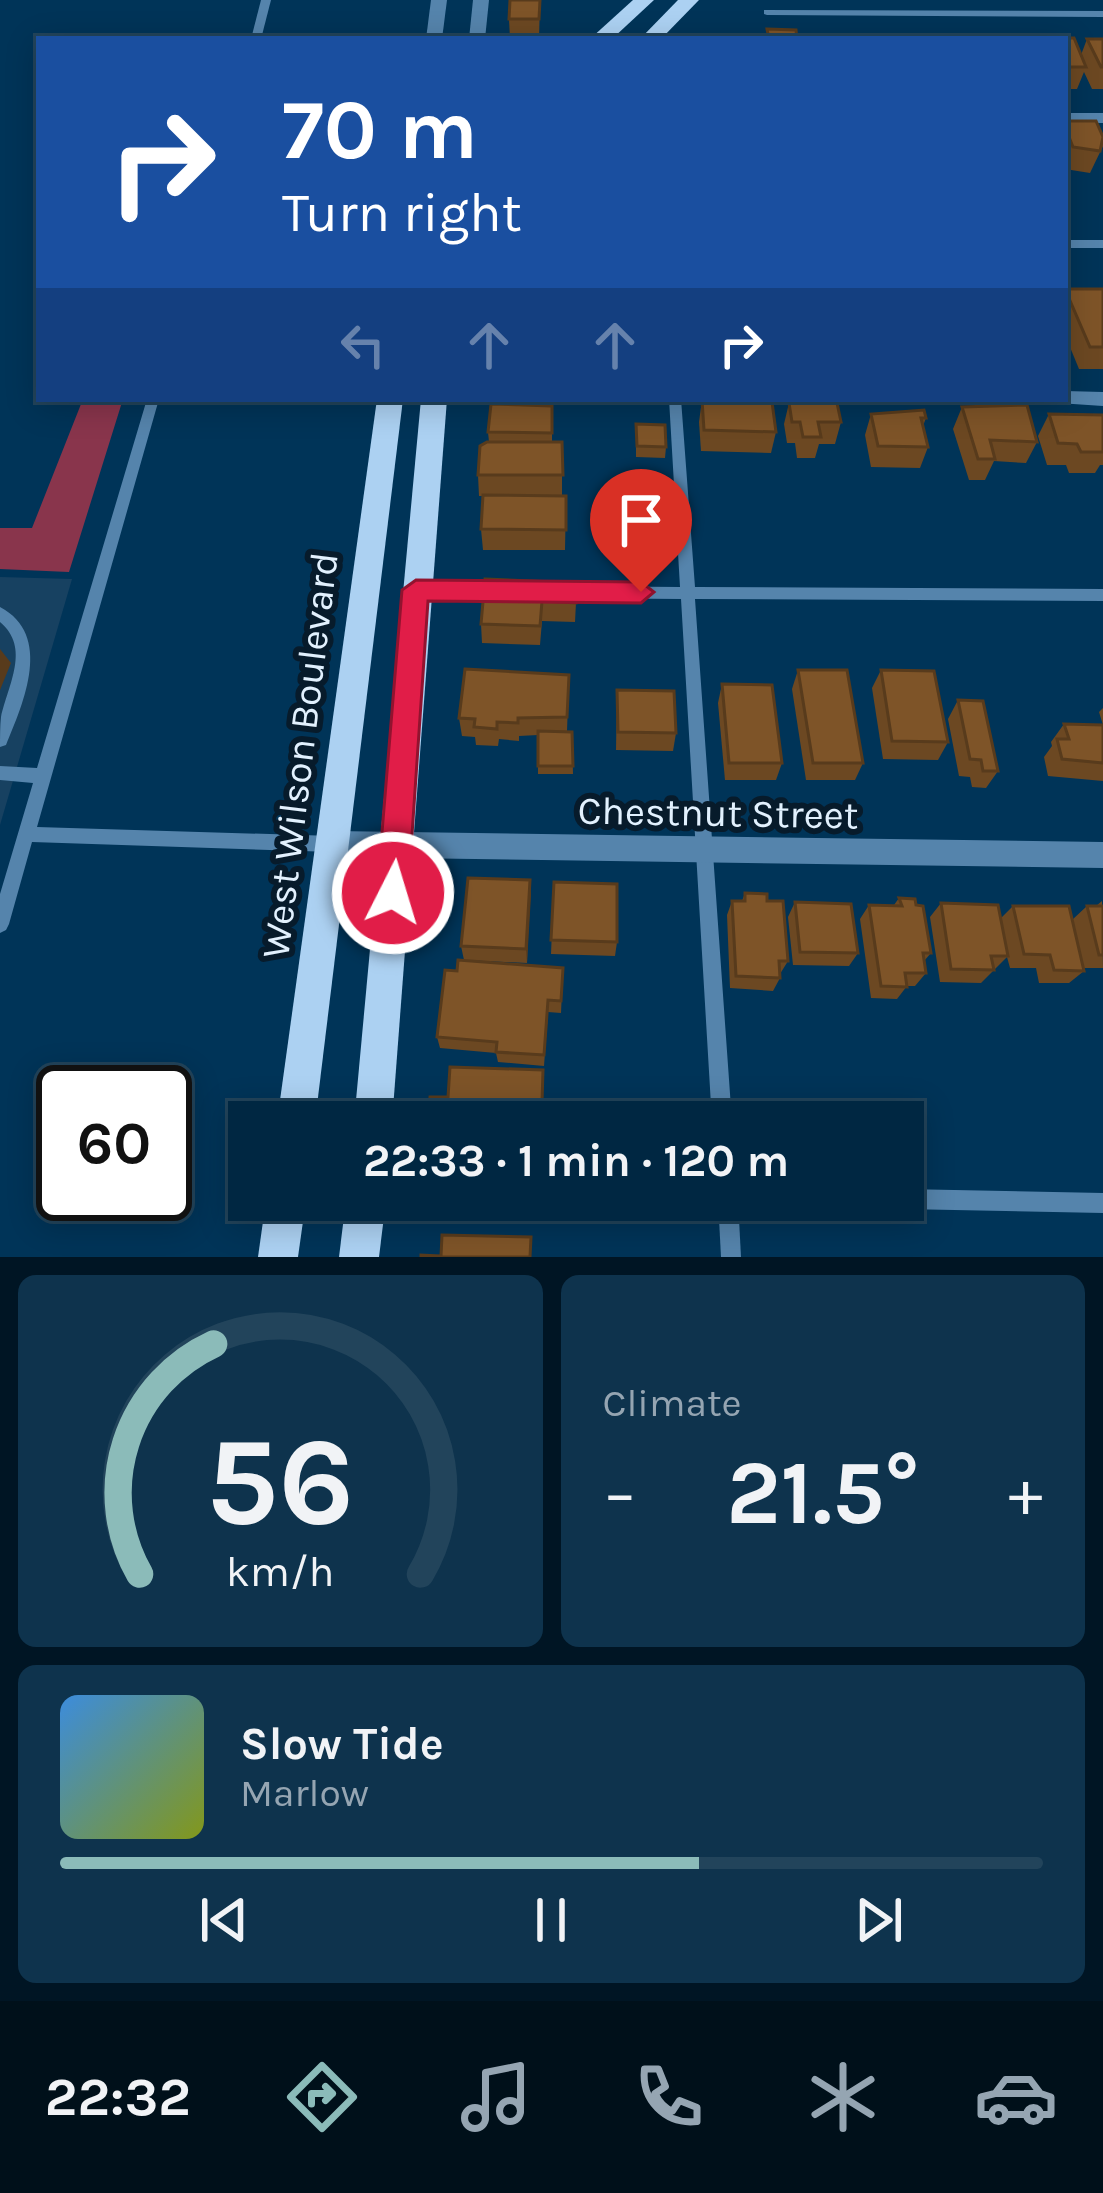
<!DOCTYPE html>
<html lang="en">
<head>
<meta charset="utf-8">
<style>
	:root { --surface:#002742; --page:#0e334d; --text:#f1f3f6; --muted:#95a5b2; --line:#22445b; --accent:#8bbbb9 }
	body { margin:0; font-family:Karla,sans-serif; background:var(--page); color:var(--text); height:100vh; display:flex; flex-direction:column; font-size:45px; white-space:nowrap }
	* { box-sizing:border-box; margin:0 }
	p { font-size:39px; color:var(--muted) }
	.icon { flex:none; width:66px; height:66px; fill:none; stroke:currentColor; stroke-width:2; stroke-linecap:round; stroke-linejoin:round }
	.map { position:relative; height:1257px; overflow:hidden }
	.details { display:flex; flex-direction:column; gap:18px; padding:18px; background:#001524; flex:1 }
	.details>* { flex:none }
	.hud { position:absolute; left:36px; top:36px; width:1032px; height:366px; border-radius:0px; box-shadow:0 6px 30px #0003,0 0 0 3px var(--line); background:#1a4fa0; color:#fff; overflow:hidden }
	.speed { position:absolute; left:36px; top:1065px; display:flex; gap:24px; font-size:60px; font-weight:700; text-align:center }
	.speed>* { display:grid; place-content:center; width:156px; height:156px; border-radius:50%; background:var(--surface); box-shadow:0 6px 30px #0003,0 0 0 3px var(--line); line-height:1 }
	.speed .limit { border:6px solid #111; border-radius:18px; background:#fff; color:#111 }
	.pin { position:absolute; display:grid; place-items:center; width:102px; height:102px; color:#fff; margin:-123px -51px; border-radius:50% 50% 50% 0; rotate:-45deg; box-shadow:0 0 12px #0007 }
	.pin .icon { rotate:45deg }
	.me { position:absolute; width:132px; margin:-66px; rotate:5deg; stroke-linejoin:round; filter:drop-shadow(0 0 9px #0008) }
	.turn { display:flex; align-items:center; gap:42px; height:252px; padding:0 48px; font-size:54px }
	.turn .icon { width:156px; height:156px; stroke-width:2.5 }
	.turn b { display:block; font-size:84px; line-height:102px }
	.lanes { display:flex; align-items:center; height:114px; padding:0 48px; background:#0003; justify-content:center; gap:60px; direction:ltr }
	.lanes .off { opacity:.35 }
	.big { font-size:90px; font-weight:700; line-height:1.1 }
	.details .card { flex:1; display:flex; flex-direction:column; justify-content:center; gap:18px; min-width:0; padding:0 42px; border-radius:18px; background:var(--page) }
	.details .dial { align-items:center; gap:0 }
	.dial svg { height:312px; overflow:visible; fill:none; stroke:var(--line); stroke-width:7; stroke-linecap:round; text-anchor:middle }
	.dial text { fill:var(--text); stroke:none }
	.song { display:flex; align-items:center; gap:36px }
	.cover { width:144px; height:144px; border-radius:18px; background:linear-gradient(135deg,hsl(210 70% 55%),hsl(70 70% 35%)) }
	.played { height:12px; border-radius:6px; background:linear-gradient(90deg,var(--accent) 65%,var(--line) 65%) }
	.keys { display:flex; justify-content:space-around; direction:ltr }
	.heat { display:flex; justify-content:space-between; align-items:center; font-size:66px; direction:ltr }
	.details .tiles { flex:1; display:grid; gap:18px; grid-template-columns:1fr 1fr }
	.card:last-child { grid-column:span 2 }
	.trip { position:absolute; left:228px; top:1101px; width:696px; height:120px; border-radius:0px; background:var(--surface); box-shadow:0 6px 30px #0003,0 0 0 3px var(--line); font-weight:700; line-height:120px; text-align:center }
	.tab-bar { display:flex; height:192px; justify-content:space-around; align-items:center; background:#00101a; color:var(--muted) }
	.tab-bar .icon { width:84px; height:84px }
	.tab-bar .on { color:var(--accent) }
	.tab-bar b { font-size:54px; color:var(--text) }
	.map>svg:first-child { display:block }
</style>
</head>
<body>
<div class="map">
<svg width="1103" height="1257" viewBox="0 0 1103 1257">
	<rect width="100%" height="100%" fill="#003458"/>
	<path fill="#174161" d="M0,577l72,2 -72,246z"/>
	<path fill="#89354c" d="M83,399h40l-54,173 -69,-3v-41h32z"/>
	<g fill="none" stroke-linecap="round" stroke-linejoin="round">
		<g fill="#5584ac" fill-rule="evenodd">
			<path d="M261,0h10l-10,39h-10z"/>
			<path d="M764,10l339,1v6l-336,-2 -3,-1z"/>
			<rect x="1065" y="240" width="38" height="8"/>
			<path d="M147,399h12l-122,428 296,9 6,2 2,6 -2,6 -6,2 -301,-10 -23,82 -3,6 -6,3v-39l33,-111 -33,-3v-14l37,2z"/>
			<path d="M669,399h12l14,188 408,2v12l-408,-2 37,523h-20l-31,-523 -121,-1 -5,-2 -2,-4 2,-4 5,-2 120,1z"/>
			<path d="M416,584l84,1 5,2 2,4 -2,4 -5,2 -84,-1 -5,-2 -2,-4 2,-4z"/>
			<path d="M0,607c53,28 24,95 6,138l-6,2c0,-10 0,-21 1,-30 7,-32 30,-69 -1,-95z"/>
			<path d="M903,1189l200,4v20l-200,-4 -7,-3 -3,-6h10z"/>
			<path d="M718,1200h20l3,57h-20z"/>
		</g>
		<g fill="#5584ac" fill-rule="evenodd">
			<path d="M431,0h16l-5,39h-16z"/>
			<path d="M473,0h16l-4,39h-16z"/>
			<rect x="1065" y="113" width="38" height="10"/>
			<path d="M1065,391l38,1v14l-45,-3 -3,-4h10z"/>
			<path d="M333,831l770,11v26l-770,-11 -10,-4 -4,-9 4,-9z"/>
		</g>
		<g fill="#acd1f2" fill-rule="evenodd">
			<path d="M633,0h21l-42,39h-22z"/>
			<path d="M678,0h21l-38,39h-21z"/>
			<path d="M377,399h26l-88,723h-38z"/>
			<path d="M421,399h26l-55,723h-38z"/>
			<path d="M266,1200h40l-8,57h-40z"/>
			<path d="M346,1200h40l-7,57h-40z"/>
		</g>
	</g>
	<g fill="#6c4822">
		<path d="M540,0l-1,39h-29l-1,-20z"/>
		<path d="M1043,38h31l7,17 6,-16h16v50h-11l-8,-17 -7,17h-12v-50z"/>
		<path d="M1065,121l38,16v9l-13,27 -25,-4z"/>
		<path d="M1065,289h38v80h-24l-14,-34z"/>
		<path d="M702,400l74,32 -5,21 -70,-2 -2,-29z"/>
		<path d="M789,403l52,19 -6,22h-16l-4,14h-18l-2,-15h-8l-3,-19z"/>
		<path d="M552,406v36h10v54h4l-1,54h-82l-2,-21 2,-33h-4l-1,-21 11,-33 -1,-10z"/>
		<path d="M962,407l75,35 -11,21 -32,-2 -9,19h-16l-16,-51z"/>
		<path d="M871,414l55,4 -3,8 5,21 -8,21 -49,-1 -6,-32z"/>
		<path d="M1049,414l54,1v50h-3l-5,8h-26l-3,-8h-19l-9,-29z"/>
		<path d="M636,424l30,23 -1,11 -29,-1z"/>
		<path d="M577,583l-2,39 -33,-1 -2,24 -58,-2 -1,-19z"/>
		<path d="M798,670l65,93 -8,17h-49l-14,-91z"/>
		<path d="M881,670l67,72 -10,18 -55,-1 -11,-71z"/>
		<path d="M569,675l-2,56 5,1 1,42h-35v-39l-19,1v5l-20,-2 -1,7 -22,-1 -1,-8 -13,-1 -3,-18z"/>
		<path d="M722,684l60,79 -6,17h-51l-7,-77z"/>
		<path d="M617,690l59,43 -3,18 -57,-1z"/>
		<path d="M958,700l40,71 -12,17 -14,-1 -2,-10 -11,-1 -11,-57z"/>
		<path d="M1103,708v73l-55,-5 -4,-19 8,-11 -1,-4 13,-18 39,1 -4,-13z"/>
		<path d="M530,880l-3,83 -63,-3 -3,-14z"/>
		<path d="M554,882l63,60 -2,14 -64,-2z"/>
		<path d="M745,893l22,8 21,60 -8,13v4l-7,13 -43,-3 -3,-73 5,-14h10z"/>
		<path d="M899,898l32,55 -7,8 2,12 -11,13h-8l-10,13 -26,-1 -11,-79 9,-14h25z"/>
		<path d="M1102,901l1,67h-19v3l-15,12h-30l-3,-15h-26l-3,-11 -26,26 -41,-1 -10,-65 11,-14 60,15 12,-12 59,14 15,-14h9z"/>
		<path d="M795,902l63,51 -9,13 -56,-1 -5,-48z"/>
		<path d="M563,968l-2,45 -13,-1 -4,54 -46,-4 -2,-9 -56,-5 -3,-11 20,-66z"/>
	</g>
	<g fill="#583b1c">
		<path d="M0,649l11,14 -11,27z"/>
		<path d="M530,880l1,15 -4,68 -1,-14z"/>
	</g>
	<g fill="#7e5428" stroke="#583b1c" stroke-width="3">
		<path d="M510,0h30l-1,19h-30z"/>
		<path d="M767,29l29,1 1,9h-28z"/>
		<path d="M923,36l36,1 1,2h-36z"/>
		<path d="M995,36l44,2v1h-43z"/>
		<path d="M1043,38h31l12,29h-21v-28z"/>
		<path d="M1087,39h16v28h-2z"/>
		<path d="M1065,121h31l7,16 -3,14 -27,-4 -8,-20z"/>
		<path d="M1065,289h38v58h-13z"/>
		<path d="M702,400l70,2 4,30 -72,-2z"/>
		<path d="M789,403h48l4,19h-23l3,15h-18l-3,-15h-8z"/>
		<path d="M491,404l61,2v27l-64,-1z"/>
		<path d="M1027,405l10,37 -47,-2 5,19h-17l-16,-52z"/>
		<path d="M924,410l2,8h-5l7,29 -50,-1 -7,-32z"/>
		<path d="M1049,414l54,1v37h-22l-4,-8 -19,-1z"/>
		<path d="M636,424l29,1 1,22 -29,-1z"/>
		<path d="M487,442h75l1,33h-85l2,-29z"/>
		<path d="M483,495l83,1v34l-85,-1z"/>
		<path d="M485,579l92,4 -1,20 -34,-2 -2,25 -59,-2z"/>
		<path d="M465,669l104,6 -2,42 -49,1v5l-21,-1v7l-23,-2 1,-8 -16,-1z"/>
		<path d="M798,670h49l16,93h-50z"/>
		<path d="M881,670l53,1 14,71 -56,-1z"/>
		<path d="M722,684l50,1 10,78h-53z"/>
		<path d="M617,690l57,1 2,42 -58,-1z"/>
		<path d="M958,700l25,1 15,70h-15l-2,-11 -11,-1z"/>
		<path d="M1064,724l39,1v38l-41,-4 -5,-20h12z"/>
		<path d="M538,731l34,1 1,34h-35z"/>
		<path d="M468,878l62,2 -4,69 -65,-3z"/>
		<path d="M554,882l63,2v58l-66,-2z"/>
		<path d="M745,893l22,1v7h16l5,60h-9l1,17 -44,-2 -4,-75h13z"/>
		<path d="M899,898l16,1 1,6 7,1 8,47h-8l3,20h-21l2,14 -26,-1 -12,-81 33,1z"/>
		<path d="M795,902l56,2 7,49 -58,-1z"/>
		<path d="M941,903l57,2 10,51h-17l3,14 -43,-1z"/>
		<path d="M1013,906h56l15,65 -30,-1 -4,-15 -26,-1z"/>
		<path d="M1087,906h16v49h-4z"/>
		<path d="M458,960l105,8 -2,33 -13,-1 -4,55 -48,-3 1,-10 -60,-5 8,-67 12,1z"/>
		<path d="M450,1067l93,3 -1,33 13,1 -1,18h-126l2,-25h18z"/>
		<path d="M442,1235l89,2 -1,20h-109v-2l20,1z"/>
	</g>
	<path fill="#e11d48" stroke="#92132f" stroke-width="3" d="M416,580l225,2 13,10 -13,11 -213,-2 -20,292 -4,11 -11,4 -11,-4 -5,-11 25,-303z"/>
	<g text-anchor="middle" stroke-width="12" stroke-linejoin="round" paint-order="stroke">
		<g font-size="39" fill="#e2f1fe" stroke="#071b2b">
			<text transform="translate(299 755) rotate(-83)" y="14">West Wilson Boulevard</text>
			<text transform="translate(718 812) rotate(1)" y="14">Chestnut Street</text>
		</g>
	</g>
</svg>
<div class="speed"><div class="limit">60</div></div>
<div class="pin" style="left:641px;top:592px;background:#d93025"><svg class="icon" aria-label="arrive" viewBox="0 0 24 24"><path d="M6 21V4h12l-3 4 3 4H6"/></svg></div>
<svg class="me" style="left:393px;top:893px" viewBox="-20 -20 40 40"><circle r="17" fill="#e11d48" stroke="#fff" stroke-width="3"/><path d="M0-11L8 9 0 5-8 9z" fill="#fff"/></svg>
<div class="trip">22:33 · 1 min · 120 m</div>
<div class="hud">
<div class="turn"><svg class="icon" aria-label="right" viewBox="0 0 24 24"><path d="M7 20v-9h11M14 6l5 5-5 5"/></svg><div><b>70 m</b>Turn right</div></div>
<div class="lanes"><svg class="icon off" aria-label="left" viewBox="0 0 24 24"><path d="M17 20v-9H6M10 6l-5 5 5 5"/></svg><svg class="icon off" aria-label="ahead" viewBox="0 0 24 24"><path d="M12 20V5M6 11l6-6 6 6"/></svg><svg class="icon off" aria-label="ahead" viewBox="0 0 24 24"><path d="M12 20V5M6 11l6-6 6 6"/></svg><svg class="icon" aria-label="right" viewBox="0 0 24 24"><path d="M7 20v-9h11M14 6l5 5-5 5"/></svg></div>
</div>
</div>
<section class="details">
<div class="tiles">
<div class="card dial"><svg viewBox="0 0 100 80">
<path d="M14 69A42 42 0 1 1 86 69"/>
<path d="M14 69A42 42 0 0 1 33 10" stroke="#8bbbb9"/>
<text x="50" y="56" font-size="32" font-weight="700">56</text>
<text x="50" y="72" font-size="11">km/h</text>
</svg></div>
<div class="card"><p>Climate</p>
<div class="heat"><a>−</a><b class="big">21.5°</b><a>+</a></div>
</div>
<div class="card">
<div class="song"><i class="cover"></i><div><b>Slow Tide</b><p>Marlow</p></div></div>
<div class="played"></div>
<div class="keys"><svg class="icon" aria-label="previous" viewBox="0 0 24 24"><path d="M18 5L8 12l10 7zM5 5v14"/></svg><svg class="icon" aria-label="pause" viewBox="0 0 24 24"><path d="M8 5v14M16 5v14"/></svg><svg class="icon" aria-label="next" viewBox="0 0 24 24"><path d="M6 5l10 7-10 7zM19 5v14"/></svg></div>
</div>
</div>
</section>
<nav class="tab-bar">
<b>22:32</b>
<svg class="icon on" aria-label="directions" viewBox="0 0 24 24"><path d="M12 3l9 9-9 9-9-9zM9 14v-3h6M13 9l2 2-2 2"/></svg>
<svg class="icon" aria-label="music" viewBox="0 0 24 24"><path d="M9 18V5l10-2v13"/><circle cx="6" cy="18" r="3"/><circle cx="16" cy="16" r="3"/></svg>
<svg class="icon" aria-label="phone" viewBox="0 0 24 24"><path d="M5 4h4l2 5-3 2q2 4 5 5l2-3 5 2v4C11 20 4 13 5 4z"/></svg>
<svg class="icon" aria-label="climate" viewBox="0 0 24 24"><path d="M12 3v18M4 7l16 10M4 17L20 7"/></svg>
<svg class="icon" aria-label="car" viewBox="0 0 24 24"><path d="M5 17H2v-5l4-1 3-4h7l3 4 3 1v5h-3M9 17h6M6 11h13"/><circle cx="7" cy="17" r="2"/><circle cx="17" cy="17" r="2"/></svg>
</nav>
</body>
</html>
